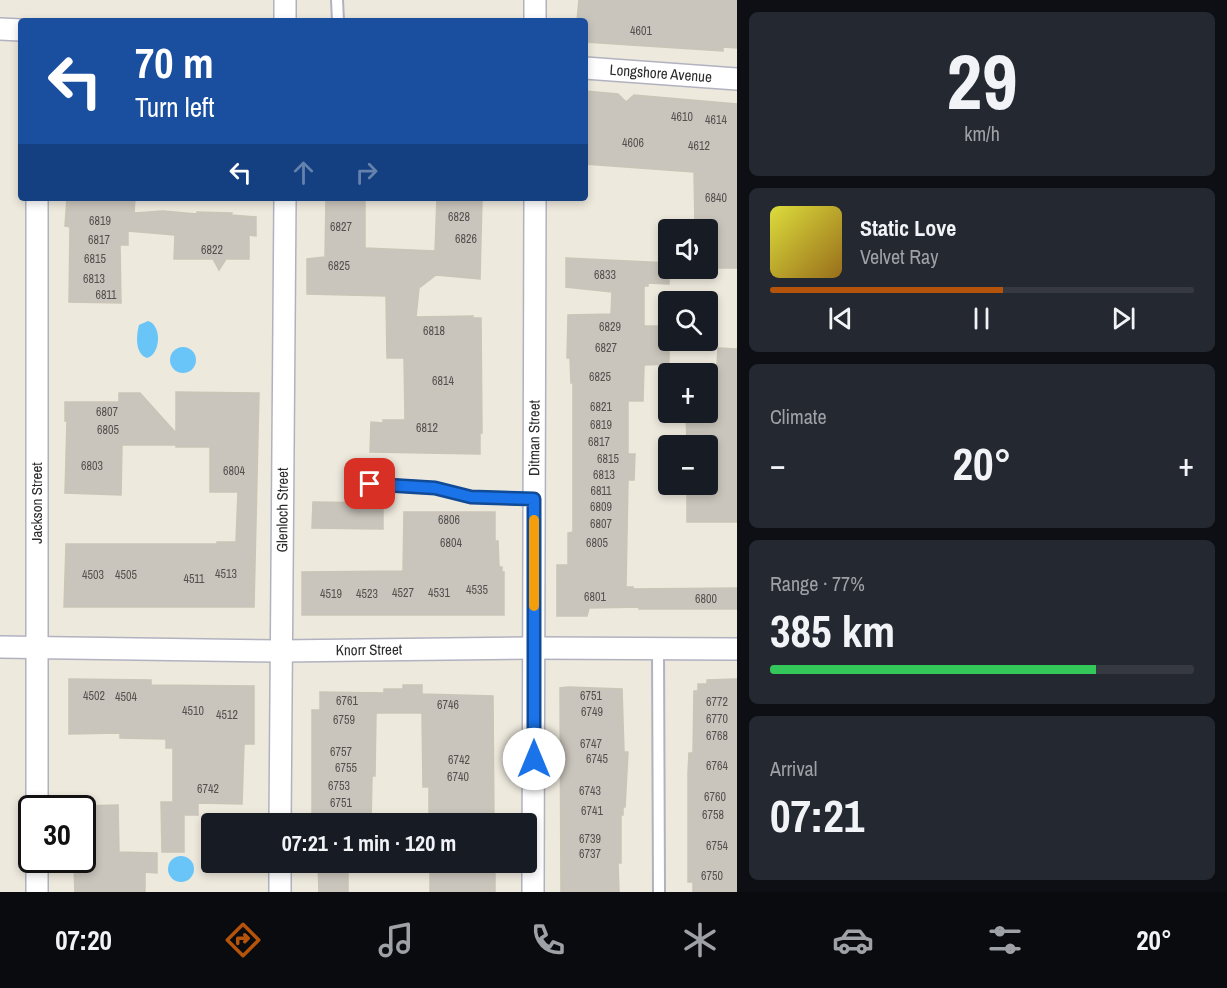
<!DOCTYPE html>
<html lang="en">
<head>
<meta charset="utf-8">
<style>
	:root { --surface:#171b24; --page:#242831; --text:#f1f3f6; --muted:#9ea1a6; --line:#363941; --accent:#b45309 }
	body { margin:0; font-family:"Archivo Narrow",sans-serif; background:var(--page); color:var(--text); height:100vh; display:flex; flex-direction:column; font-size:22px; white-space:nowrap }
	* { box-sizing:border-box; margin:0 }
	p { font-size:20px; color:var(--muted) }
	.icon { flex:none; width:33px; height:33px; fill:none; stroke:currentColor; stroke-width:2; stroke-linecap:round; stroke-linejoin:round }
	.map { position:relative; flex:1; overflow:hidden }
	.details { display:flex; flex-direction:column; gap:12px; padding:12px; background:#0d0f14; width:490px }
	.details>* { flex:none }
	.hud { position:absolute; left:18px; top:18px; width:570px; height:183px; border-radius:6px; box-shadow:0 3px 9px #0003; background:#1a4fa0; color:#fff; overflow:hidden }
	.buttons { position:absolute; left:658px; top:219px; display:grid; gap:12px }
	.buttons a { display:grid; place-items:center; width:60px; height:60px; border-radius:6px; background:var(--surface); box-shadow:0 3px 9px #0003; font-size:30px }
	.speed { position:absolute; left:18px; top:795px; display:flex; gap:12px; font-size:30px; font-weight:700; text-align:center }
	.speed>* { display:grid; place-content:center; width:78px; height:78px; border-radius:50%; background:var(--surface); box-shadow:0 3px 9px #0003; line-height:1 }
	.speed .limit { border:3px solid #111; border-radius:9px; background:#fff; color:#111 }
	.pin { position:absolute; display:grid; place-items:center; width:51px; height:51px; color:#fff; margin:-26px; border-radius:12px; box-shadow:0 3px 9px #0006 }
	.me { position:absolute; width:66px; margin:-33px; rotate:0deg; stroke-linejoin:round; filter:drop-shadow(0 0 4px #0008) }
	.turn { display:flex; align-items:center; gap:21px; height:126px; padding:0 18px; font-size:27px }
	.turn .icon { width:78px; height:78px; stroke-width:2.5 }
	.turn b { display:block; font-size:42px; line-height:51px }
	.lanes { display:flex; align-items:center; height:57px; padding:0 18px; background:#0003; justify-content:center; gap:30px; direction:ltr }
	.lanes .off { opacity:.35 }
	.big { font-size:45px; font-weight:700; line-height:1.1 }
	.details .widget { flex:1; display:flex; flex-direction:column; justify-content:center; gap:9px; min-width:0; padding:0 21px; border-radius:9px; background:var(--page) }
	.details .dial { align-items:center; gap:0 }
	.dial b { font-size:78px; line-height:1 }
	.song { display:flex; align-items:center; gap:18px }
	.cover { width:72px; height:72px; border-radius:9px; background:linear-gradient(135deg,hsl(60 70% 55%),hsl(40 70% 35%)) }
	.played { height:6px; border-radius:3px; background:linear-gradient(90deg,var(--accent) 55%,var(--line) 55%) }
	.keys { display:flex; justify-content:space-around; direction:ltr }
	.heat { display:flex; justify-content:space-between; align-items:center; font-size:33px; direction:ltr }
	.charge { height:9px; border-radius:4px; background:linear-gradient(90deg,#34c759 77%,var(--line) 0) }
	.trip { position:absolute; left:201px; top:813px; width:336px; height:60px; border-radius:6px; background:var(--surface); box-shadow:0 3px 9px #0003; font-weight:700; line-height:60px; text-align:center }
	.menu { display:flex; height:96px; justify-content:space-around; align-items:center; background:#090b0e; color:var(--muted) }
	.menu .icon { width:42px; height:42px }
	.menu .current { color:var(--accent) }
	.menu b { font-size:27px; color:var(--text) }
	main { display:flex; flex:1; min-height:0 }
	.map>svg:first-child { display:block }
</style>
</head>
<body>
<main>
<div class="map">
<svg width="737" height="892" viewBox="0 0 737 892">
	<rect width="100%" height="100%" fill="#eee9dd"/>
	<g fill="#69c5f8">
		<path d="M148,321c14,4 13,33 -1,37 -12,-4 -11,-22 -8,-33z"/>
		<circle cx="183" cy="360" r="13"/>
		<circle cx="181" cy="869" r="13"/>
	</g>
	<g fill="#cac5bc" stroke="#cac5b6" stroke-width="1.5">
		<path d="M579,0h158v48l-14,-1v4l-138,-9v-21h-8z"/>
		<path d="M585,91l33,3 8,8 8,-7 103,9v164h-29v-41h-13l-1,-55 -109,-8z"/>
		<path d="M67,198h68l-1,15 29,-2 34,3v-2l35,1 -1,2 25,2v19l-7,-1v24h-23l-7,11 -6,-11h-39l1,-24 -47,-4v14h-8l1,58 -52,-1 1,-75 -5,-1z"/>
		<path d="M326,198h39v50l70,3 2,-53h45l-2,81 -44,-4 -17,13 -3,29 57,-1 -1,2h9l1,115h-2v21l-110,-2 1,-30 12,1v-3h22l-1,-62h-17l-1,-62 -79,-2v-35l18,-2z"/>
		<path d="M566,258l103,5v21l-21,-1v3h-4v40h25v38l-25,1 -1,36h-15v53h7l-1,26h-6l-2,107h7v2l104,-1v21h-98v-2l-50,1 -2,8h-30v-51h11v-32l5,-1v-149h-2l-1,-25h-3l1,-43 43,-1 1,-22 -46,-5z"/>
		<path d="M718,348l19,1v173h-50v-38h21v-38h-17l1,-4h-5l-1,-28 22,-2v-47h9z"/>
		<path d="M176,392l83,1 -5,214h-190l2,-63h151v-2h19l2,-50h-28v-45h-34v-2h-54l-1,50 -56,-2 2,-72h-2v-19h54v-9h21l36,40z"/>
		<path d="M313,502l70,1v26l-71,-1z"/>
		<path d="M404,512h91v29h3l1,26h3v5h2v43h-202v-43l101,-1z"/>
		<path d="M69,679l82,1v5l103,1v58h-10l-2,60 -44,-1v12h-14v37h-22l-1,-50h12v-54h-7v-9l-46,-1v-5l-51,1z"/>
		<path d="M737,679v213h-44v-10h-5v-109l1,-20h4l1,-62h4v-7h9v-4z"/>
		<path d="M403,685h19v9l71,2 1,128h-65v-37h-6l-1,-74h-46l-1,63h-3l-1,48h-59v-114h8v-18l64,1v-4h19z"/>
		<path d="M568,687l54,2 2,63h4l-3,55h-2v8h-2v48h-3l1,29h-58l-1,-204z"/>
		<path d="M118,805l1,47 38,1v20l-12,-1v20h-70l-1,-24h8v-62z"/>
		<path d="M318,862h30v30h-29z"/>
		<rect x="430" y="862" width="65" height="30"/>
	</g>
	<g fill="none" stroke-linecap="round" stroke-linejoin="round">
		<defs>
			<g id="service">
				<path d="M337,0l1,21"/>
				<path d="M370,484l65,4 36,9 63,2"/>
				<path d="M658,648l1,244"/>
			</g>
			<g id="minor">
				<path d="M285,0v21"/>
				<path d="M535,0v21"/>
				<path d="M0,29l21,1"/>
				<path id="s1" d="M585,68l152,11"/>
				<path id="s2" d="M0,647l280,4 254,-3 203,1"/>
				<path d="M37,808v-610"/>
				<path id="s3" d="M280,824l5,-626"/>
				<path d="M280,862v30"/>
				<path d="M37,892v-32"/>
				<path id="s4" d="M533,892l2,-694"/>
			</g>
		</defs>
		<use href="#service" stroke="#b1b2c0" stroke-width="14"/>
		<use href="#minor" stroke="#b1b2c0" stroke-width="24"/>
		<use href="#service" stroke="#fff" stroke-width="10"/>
		<use href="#minor" stroke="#fff" stroke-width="21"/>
	</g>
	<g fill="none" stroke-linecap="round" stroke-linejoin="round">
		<defs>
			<path id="route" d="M370,484l65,4 36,9 63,2v260"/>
		</defs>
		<use href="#route" stroke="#114b97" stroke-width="15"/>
		<use href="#route" stroke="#1a73e8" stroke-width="10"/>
		<path stroke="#f59e0b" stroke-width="10" d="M534,606v-86"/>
	</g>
	<g text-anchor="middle" stroke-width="4.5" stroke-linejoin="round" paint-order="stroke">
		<g font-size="12" fill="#545250">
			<text x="641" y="35">4601</text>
			<text x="682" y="121">4610</text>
			<text x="716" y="124">4614</text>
			<text x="633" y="147">4606</text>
			<text x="699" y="150">4612</text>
			<text x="716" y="202">6840</text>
			<text x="459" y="221">6828</text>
			<text x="100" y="225">6819</text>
			<text x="341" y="231">6827</text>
			<text x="466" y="243">6826</text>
			<text x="99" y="244">6817</text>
			<text x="212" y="254">6822</text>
			<text x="95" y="263">6815</text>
			<text x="339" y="270">6825</text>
			<text x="605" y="279">6833</text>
			<text x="94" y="283">6813</text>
			<text x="106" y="299">6811</text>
			<text x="610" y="331">6829</text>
			<text x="434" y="335">6818</text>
			<text x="606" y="352">6827</text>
			<text x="600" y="381">6825</text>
			<text x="443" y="385">6814</text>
			<text x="601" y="411">6821</text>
			<text x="107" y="416">6807</text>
			<text x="601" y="429">6819</text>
			<text x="427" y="432">6812</text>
			<text x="108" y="434">6805</text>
			<text x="599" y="446">6817</text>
			<text x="608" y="463">6815</text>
			<text x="92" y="470">6803</text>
			<text x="234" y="475">6804</text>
			<text x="604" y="479">6813</text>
			<text x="601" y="495">6811</text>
			<text x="601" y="511">6809</text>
			<text x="449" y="524">6806</text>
			<text x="601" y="528">6807</text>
			<text x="451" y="547">6804</text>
			<text x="597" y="547">6805</text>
			<text x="226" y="578">4513</text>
			<text x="93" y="579">4503</text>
			<text x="126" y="579">4505</text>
			<text x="194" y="583">4511</text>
			<text x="477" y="594">4535</text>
			<text x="403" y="597">4527</text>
			<text x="439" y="597">4531</text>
			<text x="331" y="598">4519</text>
			<text x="367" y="598">4523</text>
			<text x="595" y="601">6801</text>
			<text x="706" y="603">6800</text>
			<text x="94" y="700">4502</text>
			<text x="591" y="700">6751</text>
			<text x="126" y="701">4504</text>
			<text x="347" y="705">6761</text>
			<text x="717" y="706">6772</text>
			<text x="448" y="709">6746</text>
			<text x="193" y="715">4510</text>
			<text x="592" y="716">6749</text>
			<text x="227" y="719">4512</text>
			<text x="717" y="723">6770</text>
			<text x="344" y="724">6759</text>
			<text x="717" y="740">6768</text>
			<text x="591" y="748">6747</text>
			<text x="341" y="756">6757</text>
			<text x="597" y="763">6745</text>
			<text x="459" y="764">6742</text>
			<text x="717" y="770">6764</text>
			<text x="346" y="772">6755</text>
			<text x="458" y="781">6740</text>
			<text x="339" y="790">6753</text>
			<text x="208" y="793">6742</text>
			<text x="590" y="795">6743</text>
			<text x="715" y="801">6760</text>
			<text x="341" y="807">6751</text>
			<text x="592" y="815">6741</text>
			<text x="713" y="819">6758</text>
			<text x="590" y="843">6739</text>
			<text x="717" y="850">6754</text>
			<text x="590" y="858">6737</text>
			<text x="712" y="880">6750</text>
		</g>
		<g font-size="15" fill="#2c2c2c" stroke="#fff">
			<text dy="5" stroke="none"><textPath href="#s1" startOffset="76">Longshore Avenue</textPath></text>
			<text dy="5" stroke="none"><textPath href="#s4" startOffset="454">Ditman Street</textPath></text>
			<text transform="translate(37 503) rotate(-90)" y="5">Jackson Street</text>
			<text dy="5" stroke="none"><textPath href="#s3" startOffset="314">Glenloch Street</textPath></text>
			<text dy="5" stroke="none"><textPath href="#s2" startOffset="369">Knorr Street</textPath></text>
		</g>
	</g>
</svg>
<div class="buttons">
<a><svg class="icon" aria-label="sound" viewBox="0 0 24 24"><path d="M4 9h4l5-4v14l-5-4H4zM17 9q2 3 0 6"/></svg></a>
<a><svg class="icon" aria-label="search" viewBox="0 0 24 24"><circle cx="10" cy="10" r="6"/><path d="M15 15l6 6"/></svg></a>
<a>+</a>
<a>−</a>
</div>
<div class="speed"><div class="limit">30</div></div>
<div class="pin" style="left:370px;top:484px;background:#d93025"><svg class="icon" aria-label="arrive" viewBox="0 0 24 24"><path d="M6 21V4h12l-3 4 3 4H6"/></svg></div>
<svg class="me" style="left:534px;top:759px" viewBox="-20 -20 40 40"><circle r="19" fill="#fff"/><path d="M0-13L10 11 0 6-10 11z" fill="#1a73e8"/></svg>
<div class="trip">07:21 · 1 min · 120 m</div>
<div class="hud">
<div class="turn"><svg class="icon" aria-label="left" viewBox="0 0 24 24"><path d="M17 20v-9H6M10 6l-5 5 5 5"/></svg><div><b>70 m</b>Turn left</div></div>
<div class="lanes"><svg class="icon" aria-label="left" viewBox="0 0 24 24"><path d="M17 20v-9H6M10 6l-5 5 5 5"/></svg><svg class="icon off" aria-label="ahead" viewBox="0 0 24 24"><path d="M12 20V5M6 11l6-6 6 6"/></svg><svg class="icon off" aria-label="right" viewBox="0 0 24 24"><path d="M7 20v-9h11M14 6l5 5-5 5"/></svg></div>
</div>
</div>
<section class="details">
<div class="widget dial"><b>29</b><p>km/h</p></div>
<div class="widget">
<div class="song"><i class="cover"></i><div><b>Static Love</b><p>Velvet Ray</p></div></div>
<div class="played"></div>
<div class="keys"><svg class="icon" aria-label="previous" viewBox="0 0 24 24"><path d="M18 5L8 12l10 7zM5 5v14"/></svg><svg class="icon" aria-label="pause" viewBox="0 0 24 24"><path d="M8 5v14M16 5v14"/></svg><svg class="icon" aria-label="next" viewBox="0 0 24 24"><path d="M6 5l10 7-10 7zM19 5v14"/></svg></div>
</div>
<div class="widget"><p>Climate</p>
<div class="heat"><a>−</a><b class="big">20°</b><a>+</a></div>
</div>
<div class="widget"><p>Range · 77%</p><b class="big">385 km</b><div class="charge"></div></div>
<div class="widget"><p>Arrival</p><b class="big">07:21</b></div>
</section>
</main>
<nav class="menu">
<b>07:20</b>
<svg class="icon current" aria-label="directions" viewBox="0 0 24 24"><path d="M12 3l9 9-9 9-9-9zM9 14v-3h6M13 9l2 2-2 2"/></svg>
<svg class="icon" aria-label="music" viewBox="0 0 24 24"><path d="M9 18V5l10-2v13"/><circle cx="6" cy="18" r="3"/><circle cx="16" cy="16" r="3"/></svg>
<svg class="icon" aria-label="phone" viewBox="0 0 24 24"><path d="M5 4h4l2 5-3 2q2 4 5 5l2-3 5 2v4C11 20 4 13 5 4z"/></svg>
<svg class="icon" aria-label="climate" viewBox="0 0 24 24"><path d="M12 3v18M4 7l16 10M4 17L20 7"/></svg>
<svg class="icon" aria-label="car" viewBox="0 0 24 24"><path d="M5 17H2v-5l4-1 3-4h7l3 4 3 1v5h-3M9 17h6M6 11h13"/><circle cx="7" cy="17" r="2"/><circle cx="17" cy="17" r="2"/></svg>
<svg class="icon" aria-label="filters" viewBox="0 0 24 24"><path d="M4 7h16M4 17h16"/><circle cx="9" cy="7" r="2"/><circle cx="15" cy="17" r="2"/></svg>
<b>20°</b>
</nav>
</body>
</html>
